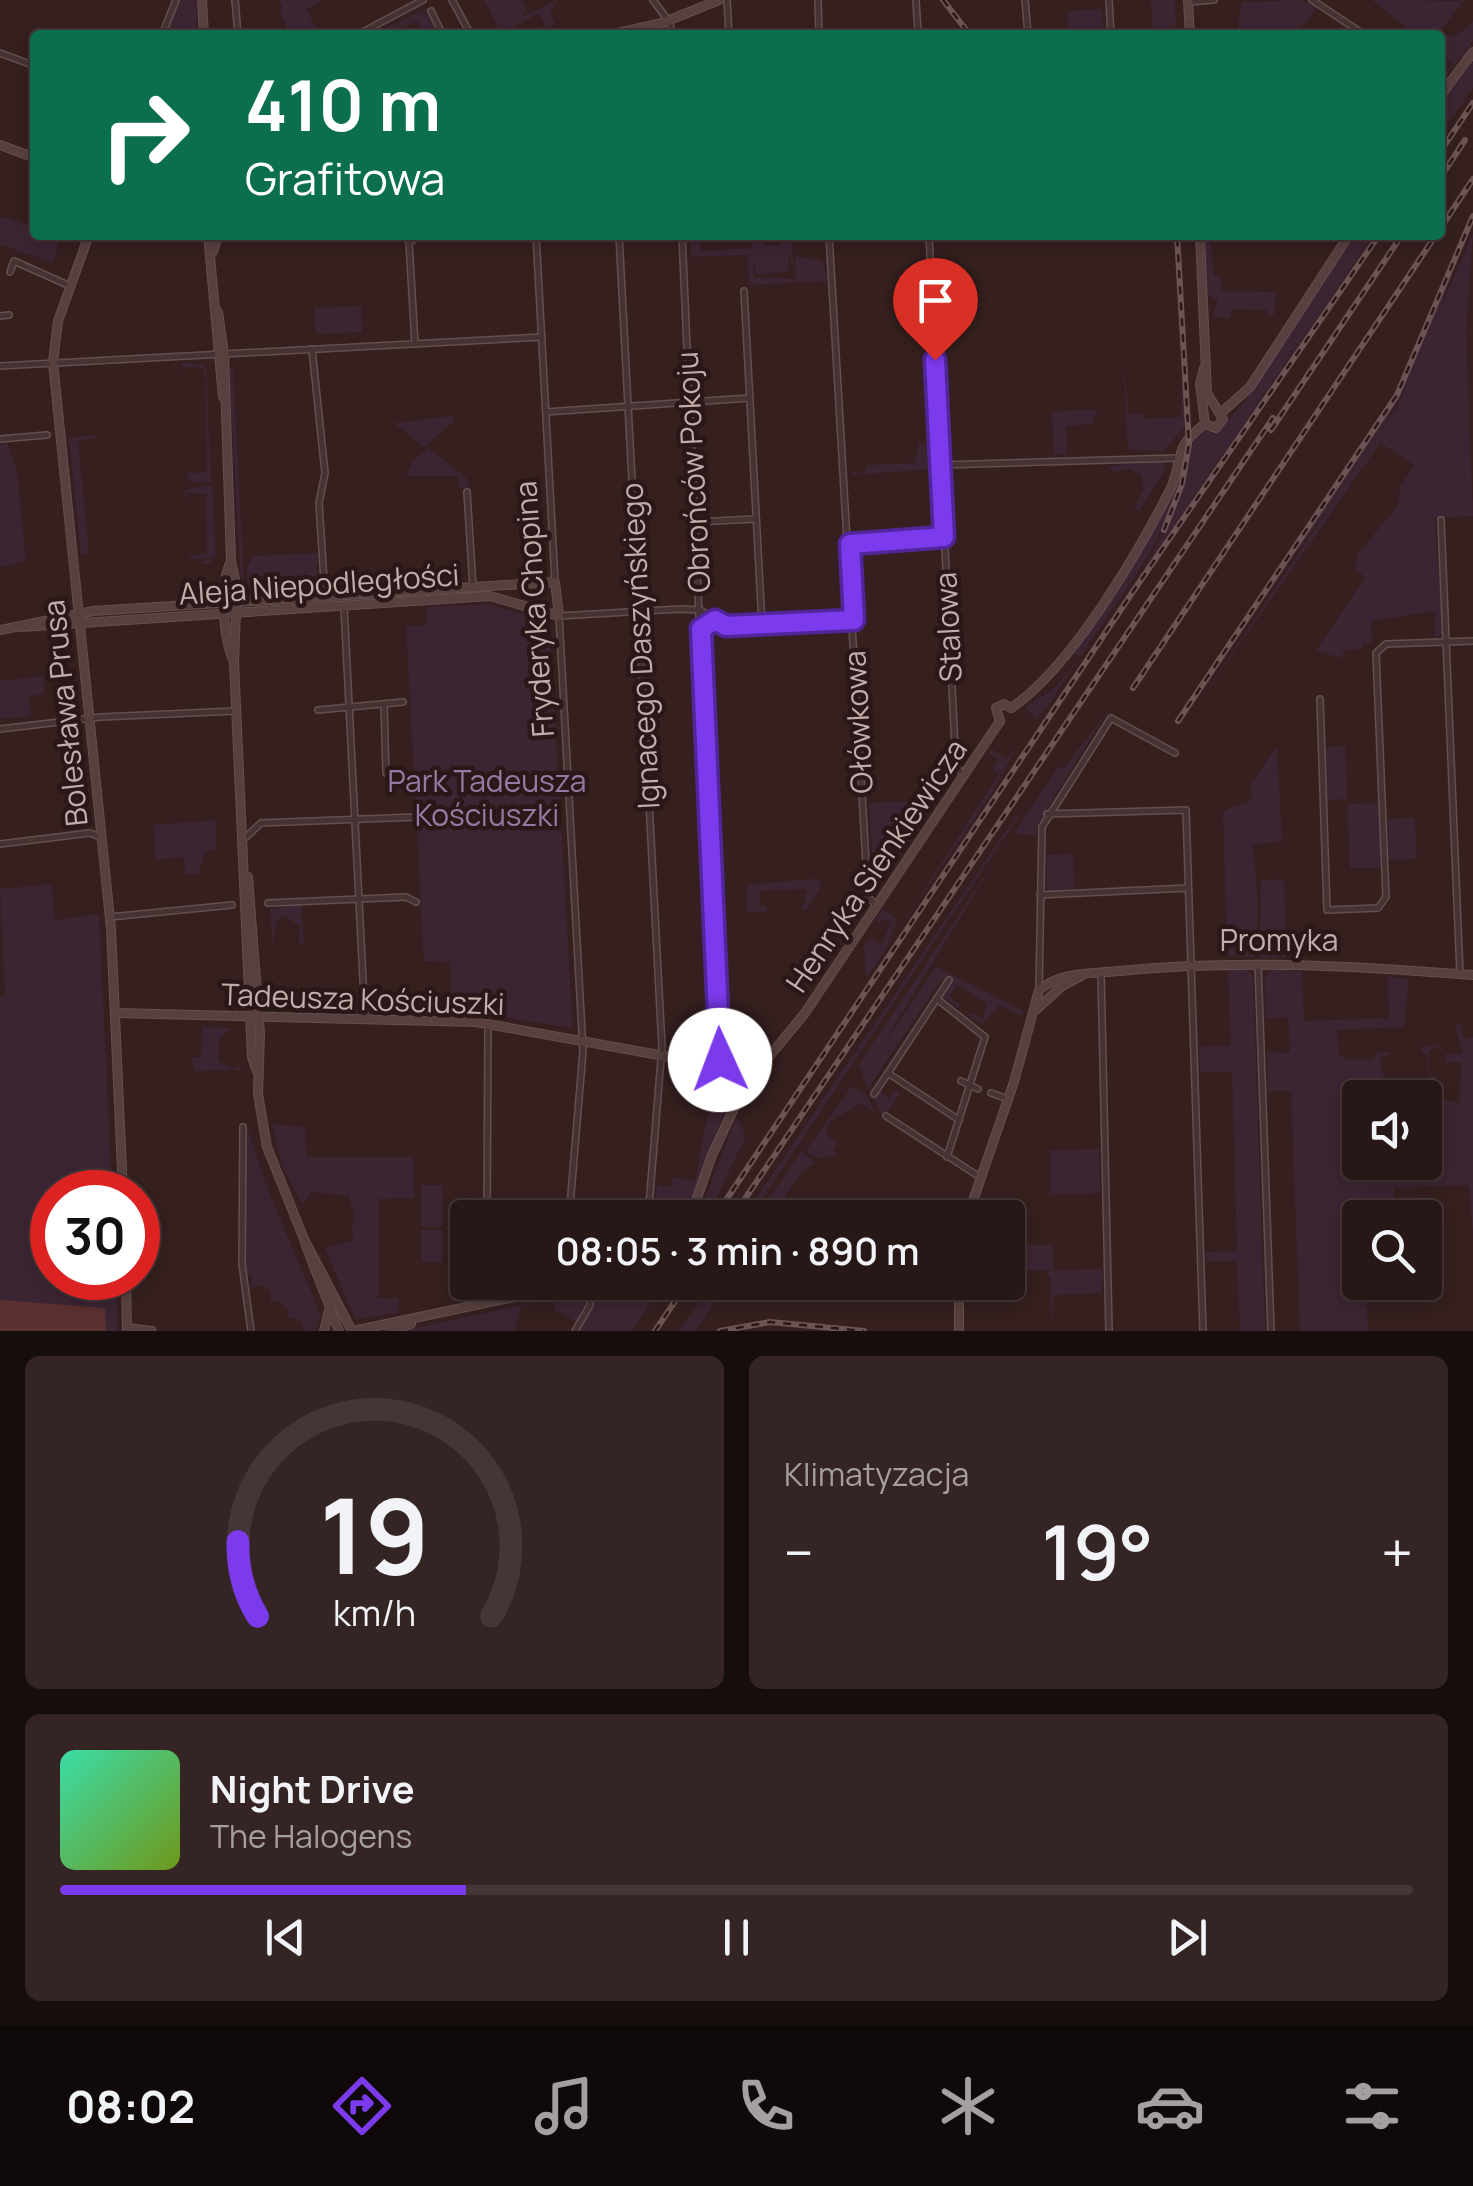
<!DOCTYPE html>
<html lang="pl">
<head>
<meta charset="utf-8">
<style>
	:root { --surface:#281717; --page:#342424; --text:#f1f3f6; --muted:#a59fa1; --line:#443636; --accent:#7c3aed }
	body { margin:0; font-family:Manrope,sans-serif; background:var(--page); color:var(--text); height:100vh; display:flex; flex-direction:column; font-size:38px; white-space:nowrap }
	* { box-sizing:border-box; margin:0 }
	p { font-size:32px; color:var(--muted) }
	.icon { flex:none; width:55px; height:55px; fill:none; stroke:currentColor; stroke-width:2; stroke-linecap:round; stroke-linejoin:round }
	.map { position:relative; height:1331px; overflow:hidden }
	.sheet { display:flex; flex-direction:column; gap:25px; padding:25px; background:#160d0d; flex:1 }
	.sheet>* { flex:none }
	.top-card { position:absolute; left:30px; top:30px; width:1415px; height:210px; border-radius:10px; box-shadow:0 5px 15px #0003,0 0 0 2px var(--line); background:#0b6e4f; color:#fff; overflow:hidden }
	.fabs { position:absolute; left:1342px; top:1080px; display:grid; gap:20px }
	.fabs a { display:grid; place-items:center; width:100px; height:100px; border-radius:10px; background:var(--surface); box-shadow:0 5px 15px #0003,0 0 0 2px var(--line); font-size:50px }
	.speed { position:absolute; left:30px; top:1170px; display:flex; gap:20px; font-size:50px; font-weight:700; text-align:center }
	.speed>* { display:grid; place-content:center; width:130px; height:130px; border-radius:50%; background:var(--surface); box-shadow:0 5px 15px #0003,0 0 0 2px var(--line); line-height:1 }
	.speed .limit { border:15px solid #d22; background:#fff; color:#111 }
	.pin { position:absolute; display:grid; place-items:center; width:85px; height:85px; color:#fff; margin:-102px -42px; border-radius:50% 50% 50% 0; rotate:-45deg; box-shadow:0 0 10px #0007 }
	.pin .icon { rotate:45deg }
	.me { position:absolute; width:110px; margin:-55px; rotate:358deg; stroke-linejoin:round; filter:drop-shadow(0 0 8px #0008) }
	.turn { display:flex; align-items:center; gap:35px; height:210px; padding:0 50px; font-size:45px }
	.turn .icon { width:130px; height:130px; stroke-width:2.5 }
	.turn b { display:block; font-size:70px; line-height:85px }
	.big { font-size:75px; font-weight:600; line-height:1.1 }
	.sheet .widget { flex:1; display:flex; flex-direction:column; justify-content:center; gap:15px; min-width:0; padding:0 35px; border-radius:15px; background:var(--page) }
	.sheet .dial { align-items:center; gap:0 }
	.dial svg { height:260px; overflow:visible; fill:none; stroke:var(--line); stroke-width:7; stroke-linecap:round; text-anchor:middle }
	.dial text { fill:var(--text); stroke:none }
	.song { display:flex; align-items:center; gap:30px }
	.cover { width:120px; height:120px; border-radius:15px; background:linear-gradient(135deg,hsl(160 70% 55%),hsl(80 70% 35%)) }
	.played { height:10px; border-radius:5px; background:linear-gradient(90deg,var(--accent) 30%,var(--line) 30%) }
	.keys { display:flex; justify-content:space-around; direction:ltr }
	.heat { display:flex; justify-content:space-between; align-items:center; font-size:55px; direction:ltr }
	.sheet .tiles { flex:1; display:grid; gap:25px; grid-template-columns:1fr 1fr }
	.widget:last-child { grid-column:span 2 }
	.trip { position:absolute; left:450px; top:1200px; width:575px; height:100px; border-radius:10px; background:var(--surface); box-shadow:0 5px 15px #0003,0 0 0 2px var(--line); font-weight:600; line-height:100px; text-align:center }
	.menu { display:flex; height:160px; justify-content:space-around; align-items:center; background:#100909; color:var(--muted) }
	.menu .icon { width:70px; height:70px }
	.menu .on { color:var(--accent) }
	.menu b { font-size:45px; color:var(--text) }
	.map>svg:first-child { display:block }
</style>
</head>
<body>
<div class="map">
<svg width="1473" height="1331" viewBox="0 0 1473 1331">
	<rect width="100%" height="100%" fill="#351f1f"/>
	<g fill="#3c2533">
		<path d="M180,0h16l1,35h-31z"/>
		<path d="M279,0h44l-17,9 14,26h-29l-12,-24 4,-2z"/>
		<path d="M484,0h37l6,11 -7,6 38,-17 -8,14 5,11 -13,5 2,-6 -6,-11 -36,22h-11l6,-5 -13,5 -3,-7 6,4 11,-6z"/>
		<path d="M1151,0h24l1,35h-23z"/>
		<path d="M1302,0l15,7 -21,28 -58,-3 3,-30z"/>
		<path d="M1372,0l87,1 5,-1 -26,34 -22,1z"/>
		<path d="M429,7l-9,7 7,-1 9,18 -12,4 -7,-14 -16,9 2,5 -18,-4 -14,4z"/>
		<path d="M1102,9l2,24 -36,2 -1,-24z"/>
		<path d="M1473,22v19l-27,35 -6,2 12,-14 -12,-10v-17l18,-3z"/>
		<path d="M1473,60v27l-33,49 2,-35z"/>
		<path d="M0,216l35,12v7l27,1 -10,27 -52,-19z"/>
		<path d="M1473,234l-7,95 7,187 -38,2 8,116 -9,4 1,-27 -64,10 1,21 -9,1v6l-19,1 -2,8 -26,-7 49,-74 -9,-7 1,-15 41,-50 2,-19 15,-21 -35,-22 -196,281 213,-317z"/>
		<path d="M690,235h10l1,16 51,-3 -4,-13h8l8,11 18,-1v-10h9l3,36 -5,-19 -1,20 -32,2 -3,-19 1,22 42,2 -1,-23 27,5 6,20 -79,4 -1,-30 -57,2z"/>
		<path d="M1205,235h5l4,40 7,3v13l55,1 -2,23h-6l-1,-5 -36,-1v8h-19l6,-16 -10,-6z"/>
		<path d="M1355,235h19l-230,334c24,-42 44,-81 48,-130l12,-8 16,-1 26,-30z"/>
		<path d="M1464,240c-17,48 -33,97 -56,142 -38,74 -93,142 -139,211l134,-205z"/>
		<path d="M361,306l1,26 -46,2 -2,-26z"/>
		<path d="M1184,348l3,76 -24,27 -35,-1 -5,-94 6,58h13l1,5 38,-2z"/>
		<path d="M182,362l24,3 5,117h-20l-4,-4 1,-11 1,7 18,-3 -2,-97 -2,-6 -19,-1 -1,10z"/>
		<path d="M229,369h4l11,213h-3z"/>
		<path d="M1098,409l-6,15 -26,2 1,28 -13,1 -2,-43z"/>
		<path d="M453,416v6l-29,25 -30,-24z"/>
		<path d="M95,435l2,11 -2,-8 -17,3 11,113 -8,1 -12,-117z"/>
		<path d="M919,442l14,6 -1,21 -80,6 -1,-24 1,20 10,3 6,-9 47,-2z"/>
		<path d="M7,443l10,28 9,90 -26,6v-123z"/>
		<path d="M1187,445c-7,76 -56,137 -98,198 -17,25 -33,53 -52,77l-12,-12 32,-22 22,-29 -5,-5 99,-160z"/>
		<path d="M429,448l38,31 1,9 -16,1 7,-1 -1,-12h-52l7,-15z"/>
		<path d="M1161,461l5,7 -27,43 -5,-3 10,-19 -3,-14 -14,-7 -11,5 -8,-7z"/>
		<path d="M212,485l4,72 -6,1 1,5 -12,1 10,-6 -19,1 -3,-9 3,6 17,-3 -1,-59 -19,-2 -1,11 -2,-13z"/>
		<path d="M318,553l-1,23h-59v13h-10l-1,-21 6,-12z"/>
		<path d="M489,604l47,14 14,20 23,390 -122,-19 -1,-47 -26,-1 -18,-335 21,-1 -1,-18z"/>
		<path d="M43,676l1,18 -15,2 2,20 -31,3v-38z"/>
		<path d="M1111,707l-63,99 -13,29 -21,-1 45,-68 5,2z"/>
		<path d="M1020,742l-32,57 -97,142 108,-167 -7,-6 6,-8 -9,-7 3,-4 15,10z"/>
		<path d="M1277,746l5,96 -29,2 5,63 -3,50 -28,-1 -4,-145 29,-11 -1,-16z"/>
		<path d="M1345,746l2,53 -21,1 -2,-53z"/>
		<path d="M1033,795l-283,422h-7l266,-391z"/>
		<path d="M915,801l15,9 -23,35 -35,8 -3,-50z"/>
		<path d="M1378,803l3,65h-31l-3,-64z"/>
		<path d="M1415,818l2,41 -28,1 -1,-41z"/>
		<path d="M216,820v30l-10,1 -8,23 -13,1 -1,-18 -28,3 -3,-35z"/>
		<path d="M1000,853l-131,213 -8,6 -2,-8z"/>
		<path d="M1073,854l1,35 -27,1 -1,-35z"/>
		<path d="M814,879h6l-1,12 -12,19h-5l6,-21 -48,2v15h6l1,6 -20,-1 -1,-26z"/>
		<path d="M1284,879l2,78 -26,1 1,-78z"/>
		<path d="M51,884l4,36 44,-6 13,278h-60v86h64l2,53h-118v-335l5,-1 -5,-106z"/>
		<path d="M301,904l3,42 -5,-5 1,-15 -15,-10 -9,5 -3,25 -3,-37z"/>
		<path d="M883,909l14,10 -9,26 -22,33 -2,-31 7,-10 10,8 10,-22 -7,-5 -4,5 -5,-3z"/>
		<path d="M936,967l88,44 -2,5 -23,-11 -16,20 -15,-10 2,-3 12,7 5,-15 -30,-19 -8,11 11,9 -2,3 -15,-11 9,-18 -11,1 -72,107 6,9 4,-5 11,7 6,-8 4,3 -17,25 -21,-43z"/>
		<path d="M1273,969l29,3 2,49 85,-3 -1,-41 21,2 -5,48 -67,3 1,23 9,7 26,-1 5,-7h13l-11,7 5,24h24l1,7h21l-4,-36 -5,-1 -1,-7 20,-1 -12,6 1,24 6,2 -4,13 -74,8 2,64h65v-64l-38,-1 41,-2 1,29v-29l31,8 1,-41h-15l-1,-8 18,-1 -8,-28h6l2,13 10,-1v198l-4,-50 -75,3 -1,21 -33,9v64l6,1 2,48h-68l-9,-240h-22l-1,26 -1,-65 23,1 -2,-36 -22,2 -1,-42z"/>
		<path d="M1228,970l18,-1 7,8 12,354h-25l-3,-70h-31v-9l31,-1 -5,-179h-32l-1,-25 32,-2z"/>
		<path d="M202,1027l29,1 -12,11 -1,22 14,8 9,-4v5l-47,1 -2,-14h9z"/>
		<path d="M715,1077l15,21 -41,107 -33,-8 1,-12 14,2 2,-10 22,4z"/>
		<path d="M852,1086l13,7 10,18 -15,-8c-12,11 -26,10 -34,26l3,9 9,5 -5,8 5,5 -21,2 -11,-7z"/>
		<path d="M736,1118l10,18 -36,74 -4,7h-8z"/>
		<path d="M246,1124l21,63 54,129 -6,15h-11l-2,-9 -14,-5v-8l-8,-8h-9v-9l-8,-7 -16,4 5,-5v-10h-6z"/>
		<path d="M272,1124l33,3 1,30h108v41l-36,1v99l21,1 -1,14 -43,6 -30,-71 29,-8 -3,-13 4,-9 -6,-22 -38,-4 -8,13 -20,-37z"/>
		<path d="M1099,1149l1,44 -50,2v-45z"/>
		<path d="M801,1151l14,12 -13,9 -30,45h-15z"/>
		<rect x="421" y="1185" width="21" height="42"/>
		<rect x="421" y="1230" width="21" height="32"/>
		<path d="M1008,1245h45v25l49,-1v24l-48,2 -3,30v-45l-6,-10h-37z"/>
		<path d="M713,1282l15,1 -33,48h-15z"/>
		<path d="M624,1283l-10,2 10,7 6,-9h34l-32,48h-54c15,-23 15,-45 46,-48z"/>
		<path d="M576,1292l13,4 -13,26 -22,-13v-12z"/>
		<path d="M550,1298l-29,8 -7,25h-111z"/>
	</g>
	<path fill="#5b3031" d="M0,1300l105,8 1,23h-106z"/>
	<g fill="none" stroke-linecap="round" stroke-linejoin="round">
		<defs>
			<g id="street">
				<path d="M235,0l3,35"/>
				<path d="M452,0l19,35"/>
				<path d="M653,0l17,23 2,12"/>
				<path d="M727,0l2,35"/>
				<path d="M818,0l1,35"/>
				<path d="M916,0l2,35"/>
				<path d="M1025,0l3,35"/>
				<path d="M1109,0l2,35"/>
				<path d="M1312,0l53,35"/>
				<path d="M1188,2l26,-2"/>
				<path d="M431,11l12,24"/>
				<path d="M162,35l14,-35"/>
				<path d="M357,35l66,-35"/>
				<path d="M0,53l35,13"/>
				<path d="M536,235l19,346"/>
				<path d="M619,235l43,812 -14,171"/>
				<path d="M682,235l37,830"/>
				<path d="M829,235l39,662 9,9"/>
				<path d="M929,235l27,531 8,10"/>
				<path d="M10,272l4,-11 56,25"/>
				<path d="M744,291l18,333"/>
				<path d="M0,316l9,-1"/>
				<path d="M415,344l-6,-102 14,-7"/>
				<path d="M312,349l13,124 -6,30 6,94"/>
				<path d="M0,366l542,-29"/>
				<path d="M546,412l203,-14"/>
				<path d="M0,439l47,-4"/>
				<path d="M941,465l236,-7"/>
				<path d="M467,492l6,96"/>
				<path d="M1441,520l19,454"/>
				<path d="M696,522l59,-3"/>
				<path d="M850,544l94,-7"/>
				<path d="M344,606l21,413"/>
				<path d="M1320,699l7,211 51,-2 8,-11 -10,-244 10,-9 87,-3"/>
				<path d="M384,704l2,69"/>
				<path d="M318,710l85,-8"/>
				<path d="M0,729l101,-12 135,-6"/>
				<path d="M1047,814l139,-4 17,521"/>
				<path d="M246,837l15,-14 155,-6"/>
				<path d="M0,844l90,-11 10,4"/>
				<path d="M1040,895l147,-7"/>
				<path d="M268,903l138,-6 10,5"/>
				<path d="M110,917l122,-12"/>
				<path d="M1258,964l13,367"/>
				<path d="M1101,973l8,358"/>
				<path d="M1039,990l3,-163 69,-109 64,35"/>
				<path d="M937,999l48,38 -38,120"/>
				<path d="M888,1073l61,-93"/>
				<path d="M961,1081l17,8"/>
				<path d="M991,1093l17,6"/>
				<path d="M874,1094l14,-21 71,47"/>
				<path d="M886,1116l89,58"/>
				<path d="M243,1127l-1,137 9,67"/>
				<path d="M487,1218l1,-192"/>
				<path d="M569,1218l14,-167 -24,-435 121,-7 20,1 26,16 128,-6"/>
				<path d="M487,1282l2,21"/>
				<path d="M575,1331l15,-26 -1,-23"/>
			</g>
			<g id="secondary">
				<path d="M202,0l2,35"/>
				<path d="M1188,0l2,35"/>
				<path d="M609,35l53,-12 57,-23"/>
				<path d="M1440,96l33,-44"/>
				<path d="M0,145l35,13"/>
				<path d="M89,235l-31,86 -5,41 58,567 12,263"/>
				<path d="M208,235l15,162"/>
				<path d="M1200,235l7,158 16,26 -7,9 -11,-4"/>
				<path d="M213,252l5,-17"/>
				<path d="M218,312l6,42 7,207 6,28 -3,73 18,395 5,14"/>
				<path d="M1204,368l-4,16 5,40"/>
				<path d="M1221,413l29,-26 99,-152"/>
				<path d="M231,561c-12,24 -8,77 3,101"/>
				<path d="M0,630l93,-19 462,-29 4,34 -69,-20 -469,31"/>
				<path d="M1011,708c59,-39 126,-153 159,-218 14,-30 2,-43 35,-66"/>
				<path d="M1000,721l-4,-13 8,-4 7,4"/>
				<path d="M248,877l12,156 -2,61 9,53 37,92 48,92"/>
				<path d="M1037,1009l25,-23 19,-10"/>
				<path d="M116,1013l360,9 255,46 18,13"/>
				<path d="M690,1218l22,-63 32,-68 61,-74 195,-292"/>
				<path d="M967,1218l47,-136 25,-92c23,-19 52,-16 80,-19 120,-12 235,-5 354,4"/>
				<path d="M305,1243l34,88"/>
				<path d="M126,1278l1,53"/>
				<path d="M959,1282v49"/>
				<path d="M127,1328l25,3"/>
				<path d="M324,1331l5,-20"/>
				<path d="M353,1331l233,-49"/>
				<path d="M390,1331l21,-7"/>
			</g>
		</defs>
		<use href="#street" stroke="#644f4f" stroke-width="8"/>
		<use href="#secondary" stroke="#644f4f" stroke-width="10"/>
		<use href="#street" stroke="#463232" stroke-width="5"/>
		<use href="#secondary" stroke="#594040" stroke-width="8"/>
		<defs>
			<g id="rail">
				<path d="M943,0l27,35"/>
				<path d="M1440,152l33,-49"/>
				<path d="M1440,178l25,-38"/>
				<path d="M1440,229l33,-50"/>
				<path d="M1271,430l131,-195"/>
				<path d="M1164,530l18,-46 7,-40 -12,-209"/>
				<path d="M1133,688l303,-453"/>
				<path d="M1178,721l219,-326 76,-179"/>
				<path d="M714,1218l420,-628 245,-355"/>
				<path d="M732,1218l541,-800"/>
				<path d="M655,1331l33,-49"/>
				<path d="M720,1331l50,-9 94,9"/>
			</g>
		</defs>
		<use href="#rail" stroke="#6d5454" stroke-width="6"/>
		<use href="#rail" stroke="#2a1818" stroke-width="2.5" stroke-dasharray="8" stroke-linecap="butt"/>
	</g>
	<g fill="none" stroke-linecap="round" stroke-linejoin="round">
		<defs>
			<path id="route" d="M720,1060l-19,-431 14,-9 11,6 128,-6 -4,-76 94,-7 -9,-177"/>
		</defs>
		<use href="#route" stroke="#51269a" stroke-width="25"/>
		<use href="#route" stroke="#7c3aed" stroke-width="18"/>
	</g>
	<g text-anchor="middle" stroke-width="9" stroke-linejoin="round" paint-order="stroke">
		<g font-size="30" fill="#c3acab" stroke="#2a1818">
			<text transform="translate(694 472) rotate(-93)" y="10">Obrońców Pokoju</text>
			<text transform="translate(319 585) rotate(-4)" y="10">Aleja Niepodległości</text>
			<text transform="translate(535 609) rotate(-94)" y="10">Fryderyka Chopina</text>
			<text transform="translate(949 627) rotate(-93)" y="10">Stalowa</text>
			<text transform="translate(641 646) rotate(-93)" y="10">Ignacego Daszyńskiego</text>
			<text transform="translate(66 713) rotate(-96)" y="10">Bolesława Prusa</text>
			<text transform="translate(859 722) rotate(-93)" y="10">Ołówkowa</text>
			<text transform="translate(877 866) rotate(-56)" y="10">Henryka Sienkiewicza</text>
			<text x="1279" y="951">Promyka</text>
			<text transform="translate(363 1000) rotate(2)" y="10">Tadeusza Kościuszki</text>
		</g>
		<g font-size="30" fill="#957ba3" stroke="#2a1818">
			<text x="487" y="792">Park Tadeusza<tspan x="487" dy="34">Kościuszki</tspan></text>
		</g>
	</g>
</svg>
<div class="fabs">
<a><svg class="icon" aria-label="sound" viewBox="0 0 24 24"><path d="M4 9h4l5-4v14l-5-4H4zM17 9q2 3 0 6"/></svg></a>
<a><svg class="icon" aria-label="search" viewBox="0 0 24 24"><circle cx="10" cy="10" r="6"/><path d="M15 15l6 6"/></svg></a>
</div>
<div class="speed"><div class="limit">30</div></div>
<div class="pin" style="left:935px;top:360px;background:#d93025"><svg class="icon" aria-label="arrive" viewBox="0 0 24 24"><path d="M6 21V4h12l-3 4 3 4H6"/></svg></div>
<svg class="me" style="left:720px;top:1060px" viewBox="-20 -20 40 40"><circle r="19" fill="#fff"/><path d="M0-13L10 11 0 6-10 11z" fill="#7c3aed"/></svg>
<div class="trip">08:05 · 3 min · 890 m</div>
<div class="top-card">
<div class="turn"><svg class="icon" aria-label="right" viewBox="0 0 24 24"><path d="M7 20v-9h11M14 6l5 5-5 5"/></svg><div><b>410 m</b>Grafitowa</div></div>
</div>
</div>
<section class="sheet">
<div class="tiles">
<div class="widget dial"><svg viewBox="0 0 100 80">
<path d="M14 69A42 42 0 1 1 86 69"/>
<path d="M14 69A42 42 0 0 1 8 46" stroke="#7c3aed"/>
<text x="50" y="56" font-size="32" font-weight="700">19</text>
<text x="50" y="72" font-size="11">km/h</text>
</svg></div>
<div class="widget"><p>Klimatyzacja</p>
<div class="heat"><a>−</a><b class="big">19°</b><a>+</a></div>
</div>
<div class="widget">
<div class="song"><i class="cover"></i><div><b>Night Drive</b><p>The Halogens</p></div></div>
<div class="played"></div>
<div class="keys"><svg class="icon" aria-label="previous" viewBox="0 0 24 24"><path d="M18 5L8 12l10 7zM5 5v14"/></svg><svg class="icon" aria-label="pause" viewBox="0 0 24 24"><path d="M8 5v14M16 5v14"/></svg><svg class="icon" aria-label="next" viewBox="0 0 24 24"><path d="M6 5l10 7-10 7zM19 5v14"/></svg></div>
</div>
</div>
</section>
<nav class="menu">
<b>08:02</b>
<svg class="icon on" aria-label="directions" viewBox="0 0 24 24"><path d="M12 3l9 9-9 9-9-9zM9 14v-3h6M13 9l2 2-2 2"/></svg>
<svg class="icon" aria-label="music" viewBox="0 0 24 24"><path d="M9 18V5l10-2v13"/><circle cx="6" cy="18" r="3"/><circle cx="16" cy="16" r="3"/></svg>
<svg class="icon" aria-label="phone" viewBox="0 0 24 24"><path d="M5 4h4l2 5-3 2q2 4 5 5l2-3 5 2v4C11 20 4 13 5 4z"/></svg>
<svg class="icon" aria-label="climate" viewBox="0 0 24 24"><path d="M12 3v18M4 7l16 10M4 17L20 7"/></svg>
<svg class="icon" aria-label="car" viewBox="0 0 24 24"><path d="M5 17H2v-5l4-1 3-4h7l3 4 3 1v5h-3M9 17h6M6 11h13"/><circle cx="7" cy="17" r="2"/><circle cx="17" cy="17" r="2"/></svg>
<svg class="icon" aria-label="filters" viewBox="0 0 24 24"><path d="M4 7h16M4 17h16"/><circle cx="9" cy="7" r="2"/><circle cx="15" cy="17" r="2"/></svg>
</nav>
</body>
</html>
